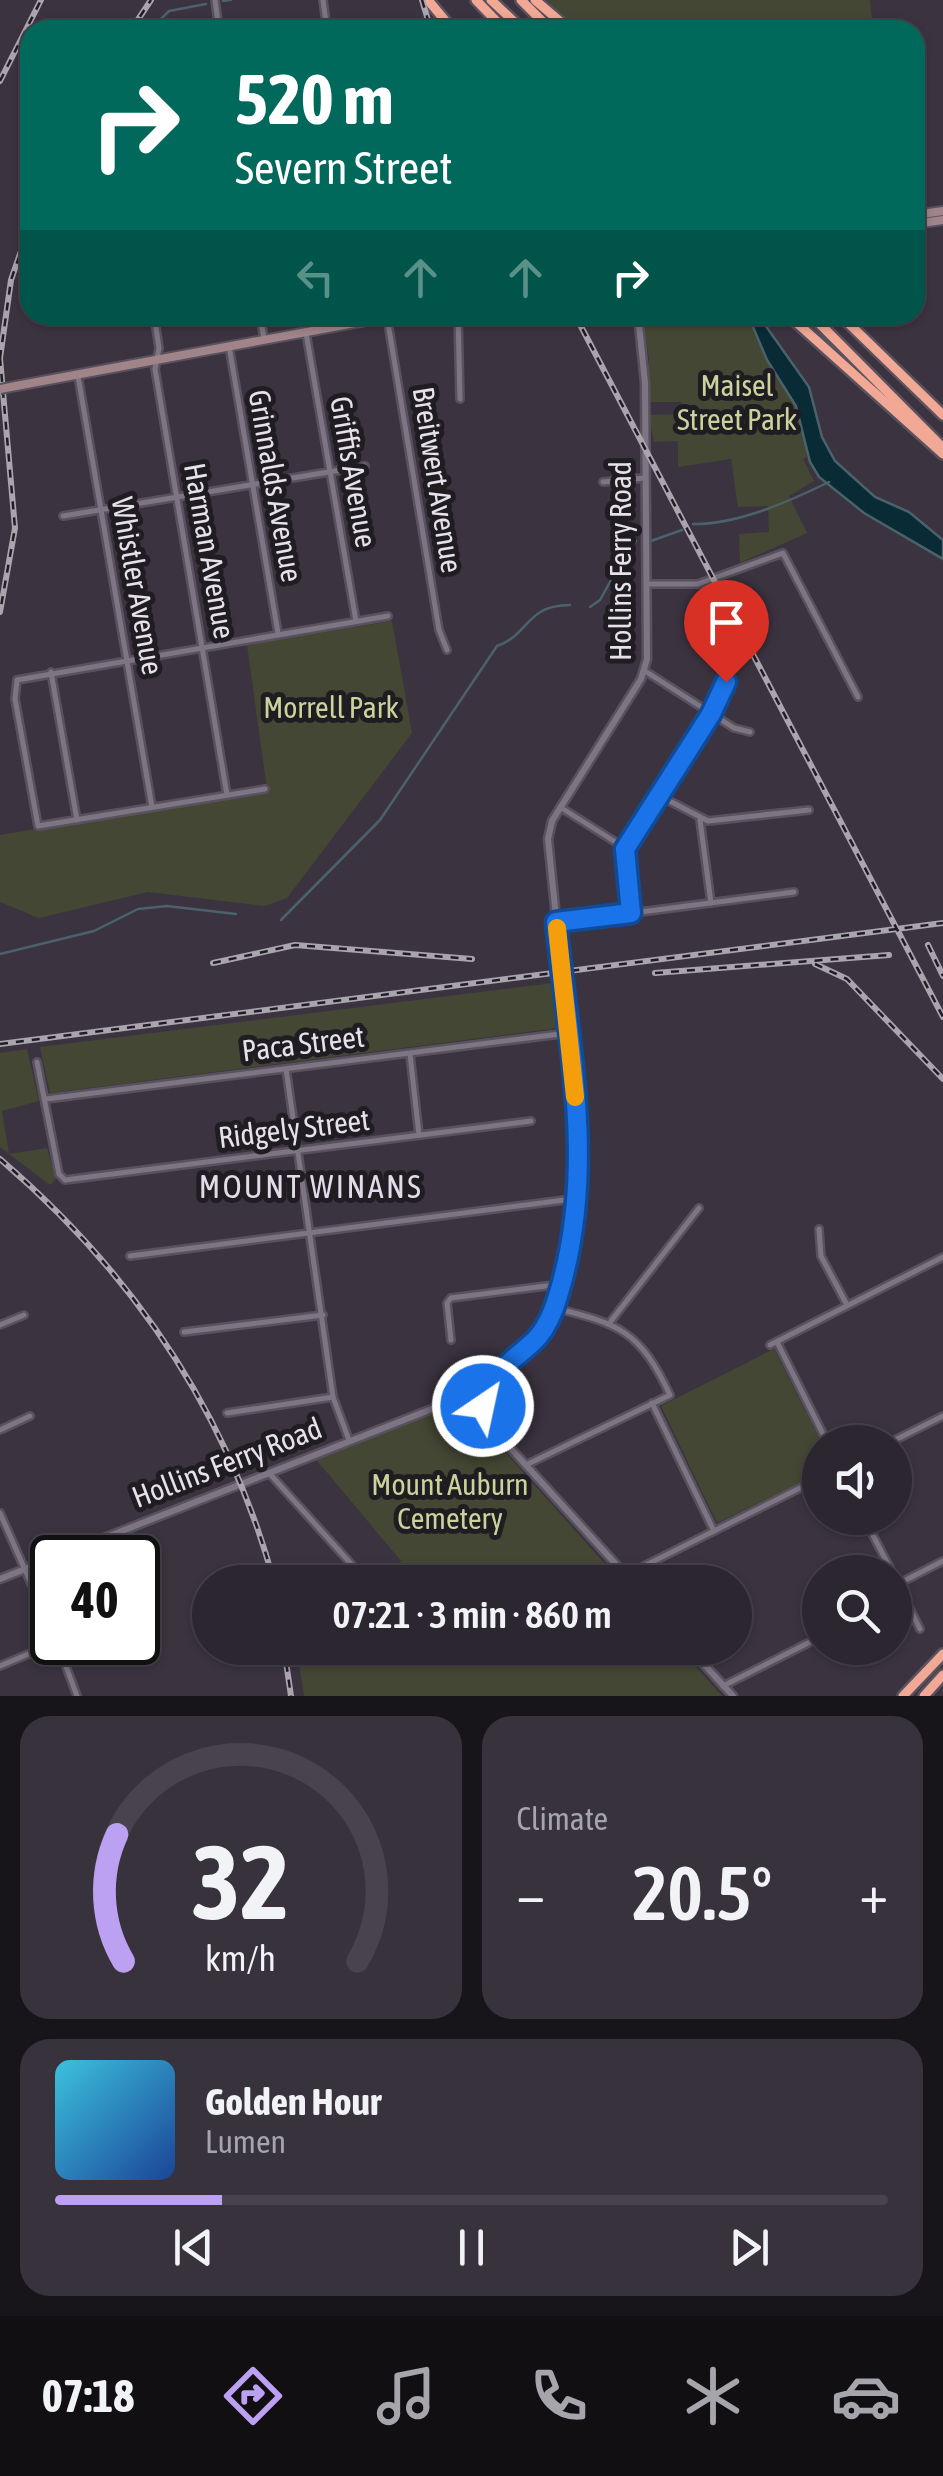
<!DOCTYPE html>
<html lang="en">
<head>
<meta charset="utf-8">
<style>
	:root { --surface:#2c2630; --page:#38323c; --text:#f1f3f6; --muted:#a6a5ab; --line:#48434c; --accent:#bca0f2 }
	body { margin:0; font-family:"Asap Condensed",sans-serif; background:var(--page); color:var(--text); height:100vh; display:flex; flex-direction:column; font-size:38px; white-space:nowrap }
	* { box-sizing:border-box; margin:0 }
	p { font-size:32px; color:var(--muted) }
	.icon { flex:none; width:55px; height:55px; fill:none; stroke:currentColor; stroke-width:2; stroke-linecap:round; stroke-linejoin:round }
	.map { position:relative; height:1696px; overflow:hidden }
	.drawer { display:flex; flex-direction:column; gap:20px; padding:20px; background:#18151a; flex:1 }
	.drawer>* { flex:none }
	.banner { position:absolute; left:20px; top:20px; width:905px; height:305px; border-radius:30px; box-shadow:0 2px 8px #0004,0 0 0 2px var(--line); background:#00695c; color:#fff; overflow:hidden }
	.controls { position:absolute; left:802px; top:1425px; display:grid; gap:20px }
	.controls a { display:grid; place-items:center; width:110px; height:110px; border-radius:50%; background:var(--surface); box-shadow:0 2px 8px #0004,0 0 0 2px var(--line); font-size:50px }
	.speed { position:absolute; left:30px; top:1535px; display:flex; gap:20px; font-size:50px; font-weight:700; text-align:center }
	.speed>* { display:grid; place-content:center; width:130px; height:130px; border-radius:50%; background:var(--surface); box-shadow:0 2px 8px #0004,0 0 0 2px var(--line); line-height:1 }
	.speed .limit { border:5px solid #111; border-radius:15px; background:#fff; color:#111 }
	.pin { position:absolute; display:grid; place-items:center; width:85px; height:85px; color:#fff; margin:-102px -42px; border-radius:50% 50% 50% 0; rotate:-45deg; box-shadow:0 0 10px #0007 }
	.pin .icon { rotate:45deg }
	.me { position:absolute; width:110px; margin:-55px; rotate:34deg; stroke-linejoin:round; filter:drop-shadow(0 0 8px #0008) }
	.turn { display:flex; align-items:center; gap:35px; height:210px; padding:0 50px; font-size:45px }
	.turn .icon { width:130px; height:130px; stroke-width:2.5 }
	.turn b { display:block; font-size:70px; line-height:85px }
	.lanes { display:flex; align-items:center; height:95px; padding:0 50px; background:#0003; justify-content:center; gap:50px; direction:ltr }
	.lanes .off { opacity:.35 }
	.big { font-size:75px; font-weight:600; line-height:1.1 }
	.drawer .card { flex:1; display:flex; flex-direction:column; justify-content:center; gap:15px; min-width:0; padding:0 35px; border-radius:30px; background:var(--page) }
	.drawer .dial { align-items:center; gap:0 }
	.dial svg { height:260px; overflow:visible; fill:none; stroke:var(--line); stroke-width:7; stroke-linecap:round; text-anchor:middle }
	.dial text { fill:var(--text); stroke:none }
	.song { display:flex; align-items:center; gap:30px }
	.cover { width:120px; height:120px; border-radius:15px; background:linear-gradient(135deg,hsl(190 70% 55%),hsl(220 70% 35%)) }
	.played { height:10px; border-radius:5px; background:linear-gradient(90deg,var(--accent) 20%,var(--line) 20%) }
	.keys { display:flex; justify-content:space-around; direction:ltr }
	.heat { display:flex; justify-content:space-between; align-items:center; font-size:55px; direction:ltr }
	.drawer .tiles { flex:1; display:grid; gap:20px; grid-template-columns:1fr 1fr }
	.card:last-child { grid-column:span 2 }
	.trip { position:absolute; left:192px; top:1565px; width:560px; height:100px; border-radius:50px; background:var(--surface); box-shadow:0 2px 8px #0004,0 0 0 2px var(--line); font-weight:600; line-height:100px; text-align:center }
	.dock { display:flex; height:160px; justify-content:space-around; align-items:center; background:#120f13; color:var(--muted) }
	.dock .icon { width:70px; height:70px }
	.dock .current { color:var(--accent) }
	.dock b { font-size:45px; color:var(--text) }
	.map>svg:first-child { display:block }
</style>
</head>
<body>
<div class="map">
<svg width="943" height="1696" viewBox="0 0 943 1696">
	<rect width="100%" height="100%" fill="#3b3340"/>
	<g fill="#444733">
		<path d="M546,0h324l3,30h-293z"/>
		<path d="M642,315h104l56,104 5,38 -4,2 11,22 -25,15 18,37 -67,30 -1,-29 30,-2 -1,-26 -30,1 -7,-48 -53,8v-26l-24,1 -6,-27 33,-1 1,-12h-34l1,-44z"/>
		<path d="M392,621l20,112 -125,165 -22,8 -117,-14 -109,26 -39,-16v-67l267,-46 -20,-144z"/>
		<path d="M553,983l9,42 -4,3 -508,65 -10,-46z"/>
		<path d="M27,1049l12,52 -37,10 7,43 38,-6 9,31 -6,6 -50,-38v-94z"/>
		<path d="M774,1349l47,93 -1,31 -103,50 -56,-117z"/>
		<path d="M447,1405l9,18 17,-7 148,166h-242l22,-21 -87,-104z"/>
		<path d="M307,1648h372l43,48h-418l-6,-40z"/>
	</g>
	<path fill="#082b35" stroke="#4b626b" stroke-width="2.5" d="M748,315h10l51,72 13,50 13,24 40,36 34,15 34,28v19l-79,-46 -45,-36 -9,-15 -14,-56 -29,-46z"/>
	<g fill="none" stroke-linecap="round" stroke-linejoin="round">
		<g stroke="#4b626b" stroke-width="2.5">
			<path d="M223,1l8,-1"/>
			<path d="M150,30l19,-19 37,-7"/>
			<path d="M693,524c44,1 97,-23 136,-42"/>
			<path d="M651,541l31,-11"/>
			<path d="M628,549l8,-8"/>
			<path d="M590,607l10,-7 19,-34"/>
			<path d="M281,920l99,-100 117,-174c32,-11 29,-41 73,-41"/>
			<path d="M0,954l94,-23 44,-22 29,-3 69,8"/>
		</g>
		<defs>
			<g id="minor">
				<path d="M215,0l4,30"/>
				<path d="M323,0l4,30"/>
				<path d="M154,315l5,33 -4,21 72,426"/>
				<path d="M260,315l4,24"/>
				<path d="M458,315l2,84"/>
				<path d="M387,317l52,313 8,20"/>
				<path d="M306,333l50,288"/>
				<path d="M229,346l49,287"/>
				<path d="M78,376l74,431"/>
				<path d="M603,482l41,-4"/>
				<path d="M63,516l302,-50"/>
				<path d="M646,584h52l85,-31 75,144"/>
				<path d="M645,671l89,57 16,4"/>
				<path d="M51,672l26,148"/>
				<path d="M265,789l-227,37 -23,-127 2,-19 371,-64"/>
				<path d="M660,796l48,25 101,-11"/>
				<path d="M560,807l65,41"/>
				<path d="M700,820l11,83"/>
				<path d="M631,913l-6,-64 98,-155 2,-44"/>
				<path d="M556,923l238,-31"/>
				<path d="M410,1054l9,81"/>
				<path d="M37,1062l22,112 6,6 466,-59"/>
				<path d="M286,1069l47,328 16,43"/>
				<path d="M46,1099l522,-66"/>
				<path d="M819,1229l2,27 26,49"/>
				<path d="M130,1256l450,-58"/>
				<path d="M611,1321l88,-113"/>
				<path d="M0,1325l24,-10"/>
				<path d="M184,1332l139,-17"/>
				<path d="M451,1340l-4,-37 4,-5 111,-14"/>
				<path d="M777,1342l50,100"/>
				<path d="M770,1345l173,-88"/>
				<path d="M652,1403l62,128"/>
				<path d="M227,1413l106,-16"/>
				<path d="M0,1430l30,-14"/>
				<path d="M891,1442l52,-26"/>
				<path d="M528,1464l142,-69c-30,-64 -50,-71 -116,-87"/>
				<path d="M270,1474l83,92"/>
				<path d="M0,1513l52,118"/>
				<path d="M864,1518l28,54"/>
				<path d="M626,1575l194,-97"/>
				<path d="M895,1579l25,50"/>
				<path d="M898,1584l45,-23"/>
				<path d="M57,1642l20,54"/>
				<path d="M0,1666l57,-24"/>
				<path d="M723,1686l97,-49"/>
			</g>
			<g id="tertiary">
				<path d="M472,1391l32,-29 8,-2"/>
				<path d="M471,1393l4,16 157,173"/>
				<path d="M493,1424l-10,-19 1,-15c14,-21 40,-35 56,-55 31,-40 43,-135 40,-184l-32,-312 4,-18 89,-142 6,-20 -2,-276 -7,-68"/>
				<path d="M0,1579l485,-191"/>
				<path d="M689,1648l44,48"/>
			</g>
			<g id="secondary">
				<path d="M915,215l28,-4"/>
				<path d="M915,224l28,-4"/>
				<path d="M21,385l377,-70"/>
			</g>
			<g id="motorway">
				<path d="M428,0l25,30"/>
				<path d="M476,0l29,30"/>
				<path d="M491,0l32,30"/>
				<path d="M521,0l30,30"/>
				<path d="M535,0l35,30"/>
				<path d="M788,315l155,139"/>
				<path d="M811,315l132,133"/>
				<path d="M840,315l103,100"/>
				<path d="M903,1696l40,-42"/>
				<path d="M924,1696l19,-21"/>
			</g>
		</defs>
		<use href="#minor" stroke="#59525e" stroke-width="10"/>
		<use href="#tertiary" stroke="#59525e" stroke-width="11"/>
		<use href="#secondary" stroke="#59525e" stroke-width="12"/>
		<use href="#motorway" stroke="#59525e" stroke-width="14"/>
		<use href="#minor" stroke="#7d7584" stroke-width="5"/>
		<use href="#tertiary" stroke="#7d7584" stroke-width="6"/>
		<use href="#secondary" stroke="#a08489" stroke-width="8"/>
		<use href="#motorway" stroke="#f1a894" stroke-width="9"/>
		<defs>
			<g id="rail">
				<path d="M422,0l9,30"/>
				<path d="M131,30l20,-30"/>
				<path d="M0,81l41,-81"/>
				<path d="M575,315l368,702"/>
				<path d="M0,358l15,170 -15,84"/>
				<path d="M0,358l11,-78 19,-55"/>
				<path d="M928,945l15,31"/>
				<path d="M213,963l82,-18 177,14"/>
				<path d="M815,964l32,15 96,100"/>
				<path d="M655,973l234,-18"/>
				<path d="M0,1044l943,-121"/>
				<path d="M0,1159c133,114 228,254 274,423"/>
				<path d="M284,1648l7,48"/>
			</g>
		</defs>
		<use href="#rail" stroke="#aaa4af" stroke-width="6"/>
		<use href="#rail" stroke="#201d22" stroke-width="2.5" stroke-dasharray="8" stroke-linecap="butt"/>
		<defs>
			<path id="secondary-bridge" d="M0,389l21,-4"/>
		</defs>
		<use href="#secondary-bridge" stroke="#59525e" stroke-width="12" stroke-linecap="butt"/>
		<use href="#secondary-bridge" stroke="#a08489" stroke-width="8"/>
	</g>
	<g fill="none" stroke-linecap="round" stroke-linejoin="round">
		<defs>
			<path id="route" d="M483,1406c-3,-28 38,-50 55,-69 10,-12 16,-27 20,-41 39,-126 11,-246 -2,-374l75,-9 -6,-64 86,-135 15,-32"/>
		</defs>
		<use href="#route" stroke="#114b97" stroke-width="25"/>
		<use href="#route" stroke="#1a73e8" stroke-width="18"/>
		<path stroke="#f59e0b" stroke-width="18" d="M557,928l18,169"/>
	</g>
	<g text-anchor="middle" stroke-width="10" stroke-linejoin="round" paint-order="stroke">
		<g font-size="30" fill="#cbd29b" stroke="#201d22">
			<text x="737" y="396">Maisel<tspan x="737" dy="34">Street Park</tspan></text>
			<text x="331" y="718">Morrell Park</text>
			<text x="450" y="1495">Mount Auburn<tspan x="450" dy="34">Cemetery</tspan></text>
		</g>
		<g font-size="30" fill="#e6e1ea" stroke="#201d22">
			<text transform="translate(353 472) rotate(80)" y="10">Griffis Avenue</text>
			<text transform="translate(437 480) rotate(81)" y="10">Breitwert Avenue</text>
			<text transform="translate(275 486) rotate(80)" y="10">Grinnalds Avenue</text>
			<text transform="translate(209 551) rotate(80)" y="10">Harman Avenue</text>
			<text transform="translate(621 561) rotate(-90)" y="10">Hollins Ferry Road</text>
			<text transform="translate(137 586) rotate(80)" y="10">Whistler Avenue</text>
			<text transform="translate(303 1044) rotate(-7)" y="10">Paca Street</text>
			<text transform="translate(294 1129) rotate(-7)" y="10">Ridgely Street</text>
			<text transform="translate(227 1463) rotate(-21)" y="10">Hollins Ferry Road</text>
		</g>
		<g font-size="32" letter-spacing="2.5" fill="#e3daea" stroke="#201d22">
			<text x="311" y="1198">MOUNT WINANS</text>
		</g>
	</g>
</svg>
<div class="controls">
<a><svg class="icon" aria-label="sound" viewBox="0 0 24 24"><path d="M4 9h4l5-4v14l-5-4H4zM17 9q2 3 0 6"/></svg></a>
<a><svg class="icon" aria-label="search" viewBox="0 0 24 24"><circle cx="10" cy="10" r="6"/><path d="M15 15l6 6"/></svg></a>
</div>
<div class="speed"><div class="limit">40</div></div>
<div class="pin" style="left:726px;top:682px;background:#d93025"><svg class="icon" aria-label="arrive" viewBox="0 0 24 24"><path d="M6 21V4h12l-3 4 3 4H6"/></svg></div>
<svg class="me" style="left:483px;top:1406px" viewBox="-20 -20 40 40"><circle r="17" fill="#1a73e8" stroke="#fff" stroke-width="3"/><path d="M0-11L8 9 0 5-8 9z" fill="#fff"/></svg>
<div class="trip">07:21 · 3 min · 860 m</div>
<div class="banner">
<div class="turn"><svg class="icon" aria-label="right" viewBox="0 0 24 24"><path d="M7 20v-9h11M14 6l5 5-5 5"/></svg><div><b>520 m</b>Severn Street</div></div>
<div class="lanes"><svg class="icon off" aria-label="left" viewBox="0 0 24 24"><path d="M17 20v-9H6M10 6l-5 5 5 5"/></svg><svg class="icon off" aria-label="ahead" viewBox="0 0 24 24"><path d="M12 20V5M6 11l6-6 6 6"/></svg><svg class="icon off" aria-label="ahead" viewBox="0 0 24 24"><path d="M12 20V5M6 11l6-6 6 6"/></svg><svg class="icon" aria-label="right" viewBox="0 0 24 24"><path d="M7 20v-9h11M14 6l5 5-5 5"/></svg></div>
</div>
</div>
<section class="drawer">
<div class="tiles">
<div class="card dial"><svg viewBox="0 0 100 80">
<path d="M14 69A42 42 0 1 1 86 69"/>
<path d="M14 69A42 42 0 0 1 12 30" stroke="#bca0f2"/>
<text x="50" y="56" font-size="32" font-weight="700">32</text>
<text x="50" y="72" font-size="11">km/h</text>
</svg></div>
<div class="card"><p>Climate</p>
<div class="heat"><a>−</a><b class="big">20.5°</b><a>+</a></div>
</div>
<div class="card">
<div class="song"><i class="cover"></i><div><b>Golden Hour</b><p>Lumen</p></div></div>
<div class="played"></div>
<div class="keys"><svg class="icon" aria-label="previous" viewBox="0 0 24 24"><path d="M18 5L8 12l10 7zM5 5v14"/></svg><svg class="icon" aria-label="pause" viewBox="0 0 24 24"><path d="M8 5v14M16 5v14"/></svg><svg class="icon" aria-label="next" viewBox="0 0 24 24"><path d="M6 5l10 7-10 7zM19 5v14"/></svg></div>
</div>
</div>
</section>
<nav class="dock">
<b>07:18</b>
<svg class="icon current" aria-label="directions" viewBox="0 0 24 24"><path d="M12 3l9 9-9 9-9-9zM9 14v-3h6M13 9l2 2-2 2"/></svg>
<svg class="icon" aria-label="music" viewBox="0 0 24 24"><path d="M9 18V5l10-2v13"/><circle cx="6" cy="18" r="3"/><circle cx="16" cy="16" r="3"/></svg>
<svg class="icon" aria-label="phone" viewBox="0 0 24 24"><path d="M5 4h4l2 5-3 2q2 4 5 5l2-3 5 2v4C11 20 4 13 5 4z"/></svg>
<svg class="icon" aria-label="climate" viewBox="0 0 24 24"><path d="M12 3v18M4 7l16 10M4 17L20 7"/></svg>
<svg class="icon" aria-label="car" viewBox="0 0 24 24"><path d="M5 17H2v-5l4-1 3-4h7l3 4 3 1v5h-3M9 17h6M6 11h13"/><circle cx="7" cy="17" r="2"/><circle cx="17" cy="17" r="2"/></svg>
</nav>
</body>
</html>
